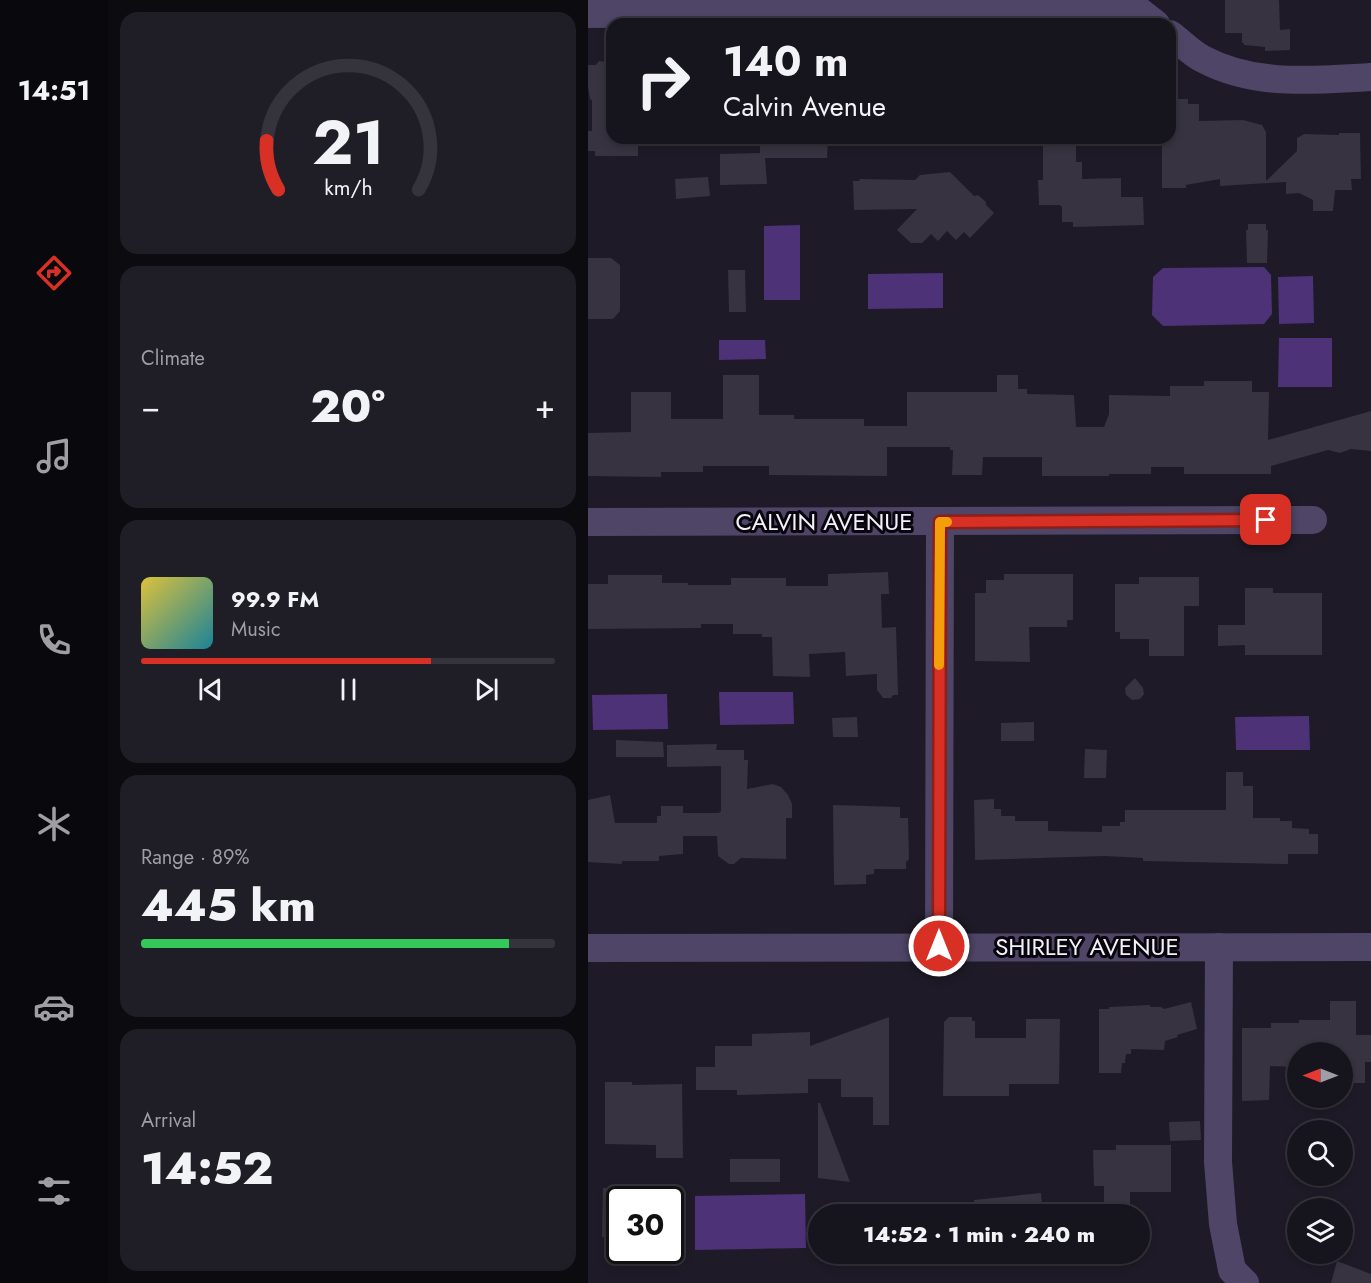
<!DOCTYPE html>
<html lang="en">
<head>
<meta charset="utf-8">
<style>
	:root { --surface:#16141d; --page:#1f1d26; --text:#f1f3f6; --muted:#9e9ea4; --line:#35333b; --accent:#d93025 }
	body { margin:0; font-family:Jost,sans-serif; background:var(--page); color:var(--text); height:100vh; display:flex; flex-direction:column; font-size:22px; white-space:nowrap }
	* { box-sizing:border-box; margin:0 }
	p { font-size:20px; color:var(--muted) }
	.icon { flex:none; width:33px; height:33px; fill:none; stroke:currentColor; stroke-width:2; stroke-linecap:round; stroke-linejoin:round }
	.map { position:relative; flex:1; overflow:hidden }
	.panel { display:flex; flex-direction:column; gap:12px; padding:12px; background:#0c0b10; width:480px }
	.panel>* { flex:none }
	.top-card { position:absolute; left:18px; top:18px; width:570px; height:126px; border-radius:18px; box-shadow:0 3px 9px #0003,0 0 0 2px var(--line); background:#16141d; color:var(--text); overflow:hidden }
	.needle { width:39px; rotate:270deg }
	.tools { position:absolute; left:699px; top:1042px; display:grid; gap:12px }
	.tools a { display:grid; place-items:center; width:66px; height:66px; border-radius:50%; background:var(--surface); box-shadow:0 3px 9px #0003,0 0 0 2px var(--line); font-size:30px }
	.speed { position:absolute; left:18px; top:1186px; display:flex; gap:12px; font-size:30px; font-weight:700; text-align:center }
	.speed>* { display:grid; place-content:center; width:78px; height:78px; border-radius:50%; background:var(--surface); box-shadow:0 3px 9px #0003,0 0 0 2px var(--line); line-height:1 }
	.speed .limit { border:3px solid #111; border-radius:9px; background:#fff; color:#111 }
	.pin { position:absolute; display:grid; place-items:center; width:51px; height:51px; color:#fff; margin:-26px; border-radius:12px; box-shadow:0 3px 9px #0006 }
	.me { position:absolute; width:66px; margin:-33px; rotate:0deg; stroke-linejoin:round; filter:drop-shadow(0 0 4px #0008) }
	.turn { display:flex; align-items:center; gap:21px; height:126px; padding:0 18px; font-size:27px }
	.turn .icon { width:78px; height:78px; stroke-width:2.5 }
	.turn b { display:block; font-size:42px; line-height:51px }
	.big { font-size:45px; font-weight:800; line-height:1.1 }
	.panel .widget { flex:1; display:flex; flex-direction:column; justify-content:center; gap:9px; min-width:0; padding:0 21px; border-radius:18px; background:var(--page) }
	.panel .dial { align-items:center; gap:0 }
	.dial svg { height:156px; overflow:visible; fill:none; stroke:var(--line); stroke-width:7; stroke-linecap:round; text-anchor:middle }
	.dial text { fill:var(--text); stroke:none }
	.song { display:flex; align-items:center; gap:18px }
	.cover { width:72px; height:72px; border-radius:9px; background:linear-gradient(135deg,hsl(50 70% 55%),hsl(190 70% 35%)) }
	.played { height:6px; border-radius:3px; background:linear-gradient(90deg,var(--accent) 70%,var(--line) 70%) }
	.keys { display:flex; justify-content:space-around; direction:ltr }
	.heat { display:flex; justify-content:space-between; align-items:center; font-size:33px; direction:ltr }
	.charge { height:9px; border-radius:4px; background:linear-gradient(90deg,#34c759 89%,var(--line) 0) }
	.trip { position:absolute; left:220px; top:1204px; width:342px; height:60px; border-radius:30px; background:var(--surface); box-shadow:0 3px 9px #0003,0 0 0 2px var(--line); font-weight:800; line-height:60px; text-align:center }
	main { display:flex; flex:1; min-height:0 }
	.menu { display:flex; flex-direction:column; width:108px; justify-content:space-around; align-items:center; background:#09080c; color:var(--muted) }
	.menu .icon { width:42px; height:42px }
	.menu .selected { color:var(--accent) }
	.menu b { font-size:27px; color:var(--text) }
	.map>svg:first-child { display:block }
</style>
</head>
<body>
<main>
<nav class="menu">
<b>14:51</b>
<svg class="icon selected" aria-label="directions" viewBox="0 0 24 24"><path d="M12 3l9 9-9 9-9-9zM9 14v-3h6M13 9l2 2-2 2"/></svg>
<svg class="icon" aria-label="music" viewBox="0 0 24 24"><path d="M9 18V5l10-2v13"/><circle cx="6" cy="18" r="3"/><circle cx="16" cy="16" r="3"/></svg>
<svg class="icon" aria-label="phone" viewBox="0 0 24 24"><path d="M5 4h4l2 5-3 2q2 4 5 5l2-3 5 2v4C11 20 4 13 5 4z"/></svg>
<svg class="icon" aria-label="climate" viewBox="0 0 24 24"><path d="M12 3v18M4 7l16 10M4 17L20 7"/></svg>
<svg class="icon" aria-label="car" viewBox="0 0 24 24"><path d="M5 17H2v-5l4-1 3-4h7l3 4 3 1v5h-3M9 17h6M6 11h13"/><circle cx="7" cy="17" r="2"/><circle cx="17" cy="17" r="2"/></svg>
<svg class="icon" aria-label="filters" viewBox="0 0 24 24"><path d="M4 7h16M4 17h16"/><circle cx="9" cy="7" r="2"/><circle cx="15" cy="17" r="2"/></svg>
</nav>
<section class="panel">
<div class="widget dial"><svg viewBox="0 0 100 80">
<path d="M14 69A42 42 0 1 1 86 69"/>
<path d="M14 69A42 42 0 0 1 8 44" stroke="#d93025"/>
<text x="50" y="56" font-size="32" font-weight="700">21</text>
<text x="50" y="72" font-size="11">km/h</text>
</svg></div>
<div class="widget"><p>Climate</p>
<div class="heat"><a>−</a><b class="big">20°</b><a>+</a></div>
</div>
<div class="widget">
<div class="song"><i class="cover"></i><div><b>99.9 FM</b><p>Music</p></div></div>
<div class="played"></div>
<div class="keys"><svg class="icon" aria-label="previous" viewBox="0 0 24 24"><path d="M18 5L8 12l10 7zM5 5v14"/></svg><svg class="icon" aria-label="pause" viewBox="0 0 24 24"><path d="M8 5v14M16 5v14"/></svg><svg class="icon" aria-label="next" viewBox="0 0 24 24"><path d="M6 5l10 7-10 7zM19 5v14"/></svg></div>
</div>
<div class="widget"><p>Range · 89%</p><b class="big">445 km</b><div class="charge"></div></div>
<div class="widget"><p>Arrival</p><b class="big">14:52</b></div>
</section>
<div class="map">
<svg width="783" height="1283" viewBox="0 0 783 1283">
	<rect width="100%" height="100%" fill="#1e1a27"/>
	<g fill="#4d3278">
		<path d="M212,225v75h-36v-74z"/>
		<path d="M676,267l7,8 1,39 -8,10 -101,2 -11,-11 1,-38 10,-9z"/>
		<path d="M355,273v35l-75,1v-35z"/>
		<path d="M725,276l1,47 -35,1 -1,-47z"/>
		<path d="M691,338h53v49h-54z"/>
		<path d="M131,340h46l1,19 -47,1z"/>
		<path d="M131,692h74l1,32 -74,1z"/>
		<path d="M79,694l1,35 -75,1 -1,-35z"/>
		<path d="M721,716l1,34h-74l-1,-33z"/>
		<path d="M217,1194l1,54 -111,2v-54z"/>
	</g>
	<g fill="#373341">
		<path d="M637,0h54l1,30 10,-1v21l-25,1v-4l-21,-2v-2h-2v-10h-17z"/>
		<path d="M11,61l8,1 5,7v69h26v18h-43v-5h-7v-20h4v-31l-2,-1 -2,-12v-22h8z"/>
		<path d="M582,99h18v5h11v17l44,-1 19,5 4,7v49l31,-30v-13l7,-4 35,1v-2h21l1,46h-10l1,11h-17l-2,21h-20v-11l-14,-7 -13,1v-12l-66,4v-7l-34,6v3h-24v-50h8z"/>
		<path d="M172,138h68l-1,20h-62l2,26 -47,1v-31l40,-1z"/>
		<path d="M455,139h33v23h6v17l39,-1v19h22l1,28 -71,2v-5h-11v-15l-2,-2h-21l-1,-25h5z"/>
		<path d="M362,172l24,24 4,-1 8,7v3l8,8 -24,25 -6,-6 -8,8 -9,-9 -9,10 -7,-7 -9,9h-11l-14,-13 20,-21 -63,1 -1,-29h6l1,-2 55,1 5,-5z"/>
		<path d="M120,177l2,19 -34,3 -1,-20z"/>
		<path d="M660,224h18v6h2l-1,33h-20l-1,-33h2z"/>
		<path d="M0,258h23l9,7v46l-7,8h-25z"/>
		<path d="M140,270h17l1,42h-17z"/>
		<path d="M135,375h36v40h35v4h70v7h43v-34h90v-17h21v14h9v5l47,1 2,32h28l5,-13v-19l61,1v-10h34v-5h48v11h17l-1,48 103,-29v40l-20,-2 -11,4 -12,-3 -57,16v8h-87v-7h-33v7h-42v2h-67v-19h-59l-1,18h-30l1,-25h-3v-3h-63v29l-118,-1v-9h-66v6h-42v5l-73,-1v-43l43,-1v-40h40v27h52z"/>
		<path d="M300,572l1,22h-8l1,34 14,-1 2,68h-5l-2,3h-8l-6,-8v-16l-31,2 -1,-24 -36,2 1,23 -37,-1 -1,-39h-10v-3h-29v-10h-32v4l-113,1v-45h20v-9h54v8h26v2h43v-7h55v8h42v-12z"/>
		<path d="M416,574h69v46h-6v7h-38l1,35 -55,-1v-68h11v-13h18z"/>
		<path d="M551,577h60v29h-15v50h-35v-17h-29v-7h-5v-48h24z"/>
		<path d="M657,588h28v5h49v62h-77v-10l-27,1v-21h27z"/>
		<path d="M547,678l8,10 1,6 -4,5 -8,1 -6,-5 -1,-7z"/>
		<path d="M269,717l1,20h-25l-1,-19z"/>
		<path d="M446,722v19h-33v-18z"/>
		<path d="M28,740l47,2 1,15h-48z"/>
		<path d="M129,744l-1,6h28v10h4l-1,29 26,-5 8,3 7,8 4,9v14h-6v41l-45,-1 -7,6h-5l-11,-8 -1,-20h-34v18l-24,2v5h-37v3l-34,-2v-62l22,-5 5,28h42v-7h4v-10h22v7h36l2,-2v-45l-54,1v-22z"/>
		<path d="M497,749l22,1 -1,28h-22z"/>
		<path d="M638,772h17v14h10v32h27v3h12v7l17,1v5h9v20h-30v10l-145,-3v-3l-38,-2 -130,4 -1,-60 20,-1v10h7v7h14v5h33v10l54,1v-6h18v-4h5v-12h101z"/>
		<path d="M245,805l67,2v11h8l1,41 -3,3v7h-32v5l-8,1v9l-32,1z"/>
		<path d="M742,1001h26v34h15v27h-6v21h-23v-30h-44v14l-28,-1 -1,34 -27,1v-73h29v-5h28v-3h31z"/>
		<path d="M603,1002l6,27 -20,6 1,2 -13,4 -1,9 -33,-1v5h-5l-1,9h-3l-1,10h-22v-64h10v-2l41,-2v2h11l3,2z"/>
		<path d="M301,1017v108h-16v-28h-32v-18h-33v14l-71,2v-5h-41v-23h19v-21h37v-12l58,-2v14z"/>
		<path d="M361,1017h23v4h3v17h51v-19h34l-1,65h-50v12h-66l1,-74z"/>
		<path d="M17,1082h27v3l50,-1 1,74h-27v-13l-51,-1z"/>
		<path d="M230,1103h2l30,79 -32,-4z"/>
		<path d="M612,1121l1,19 -31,1 -1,-19z"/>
		<path d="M528,1145h55v47h-41v23h-26v-29h-10l-1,-36h23z"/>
		<rect x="142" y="1159" width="50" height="23"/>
		<path d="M15,1188h17v49h-18z"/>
		<path d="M453,1193l2,22h-68l-1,-15z"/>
		<path d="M749,1261l34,13v9h-40z"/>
	</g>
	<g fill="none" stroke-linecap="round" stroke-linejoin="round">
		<g stroke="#4f4566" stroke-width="28">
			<path d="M0,14l550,-4 18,14"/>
			<path d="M582,34c11,8 21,19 33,25 52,28 112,21 168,18"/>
			<path d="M0,522l725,-2"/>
			<path d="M351,946l1,-425"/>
			<path d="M631,947l-1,215 5,62 9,46 13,13"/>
			<path d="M0,948l783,-1"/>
		</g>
	</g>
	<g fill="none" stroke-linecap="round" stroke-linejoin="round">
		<defs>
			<path id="route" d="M351,946l1,-424 326,-2"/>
		</defs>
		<use href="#route" stroke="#8d1f18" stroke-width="15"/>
		<use href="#route" stroke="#d93025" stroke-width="10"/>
		<path stroke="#f59e0b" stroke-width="10" d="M351,665l1,-143h7"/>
	</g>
	<g text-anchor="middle" stroke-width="6" stroke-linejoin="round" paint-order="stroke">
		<g font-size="24" fill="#f2f0f9" stroke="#08060c">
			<text x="236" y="530">CALVIN AVENUE</text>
			<text x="499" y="955">SHIRLEY AVENUE</text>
		</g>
	</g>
</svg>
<div class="tools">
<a><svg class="needle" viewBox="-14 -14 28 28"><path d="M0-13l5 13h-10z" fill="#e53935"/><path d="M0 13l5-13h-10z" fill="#9e9ea4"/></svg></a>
<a><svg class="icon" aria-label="search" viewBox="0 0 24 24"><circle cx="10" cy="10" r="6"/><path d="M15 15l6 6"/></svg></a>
<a><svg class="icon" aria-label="layers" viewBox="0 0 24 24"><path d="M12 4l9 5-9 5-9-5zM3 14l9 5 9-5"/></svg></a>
</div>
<div class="speed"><div class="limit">30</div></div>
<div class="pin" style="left:678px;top:520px;background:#d93025"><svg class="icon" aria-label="arrive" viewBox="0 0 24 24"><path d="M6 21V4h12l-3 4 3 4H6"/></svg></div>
<svg class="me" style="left:351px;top:946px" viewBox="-20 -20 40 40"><circle r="17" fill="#d93025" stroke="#fff" stroke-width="3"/><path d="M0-11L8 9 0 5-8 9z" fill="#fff"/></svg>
<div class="trip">14:52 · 1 min · 240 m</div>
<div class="top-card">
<div class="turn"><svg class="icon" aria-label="right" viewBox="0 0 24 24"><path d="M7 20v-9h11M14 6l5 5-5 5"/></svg><div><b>140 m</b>Calvin Avenue</div></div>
</div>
</div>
</main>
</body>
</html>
